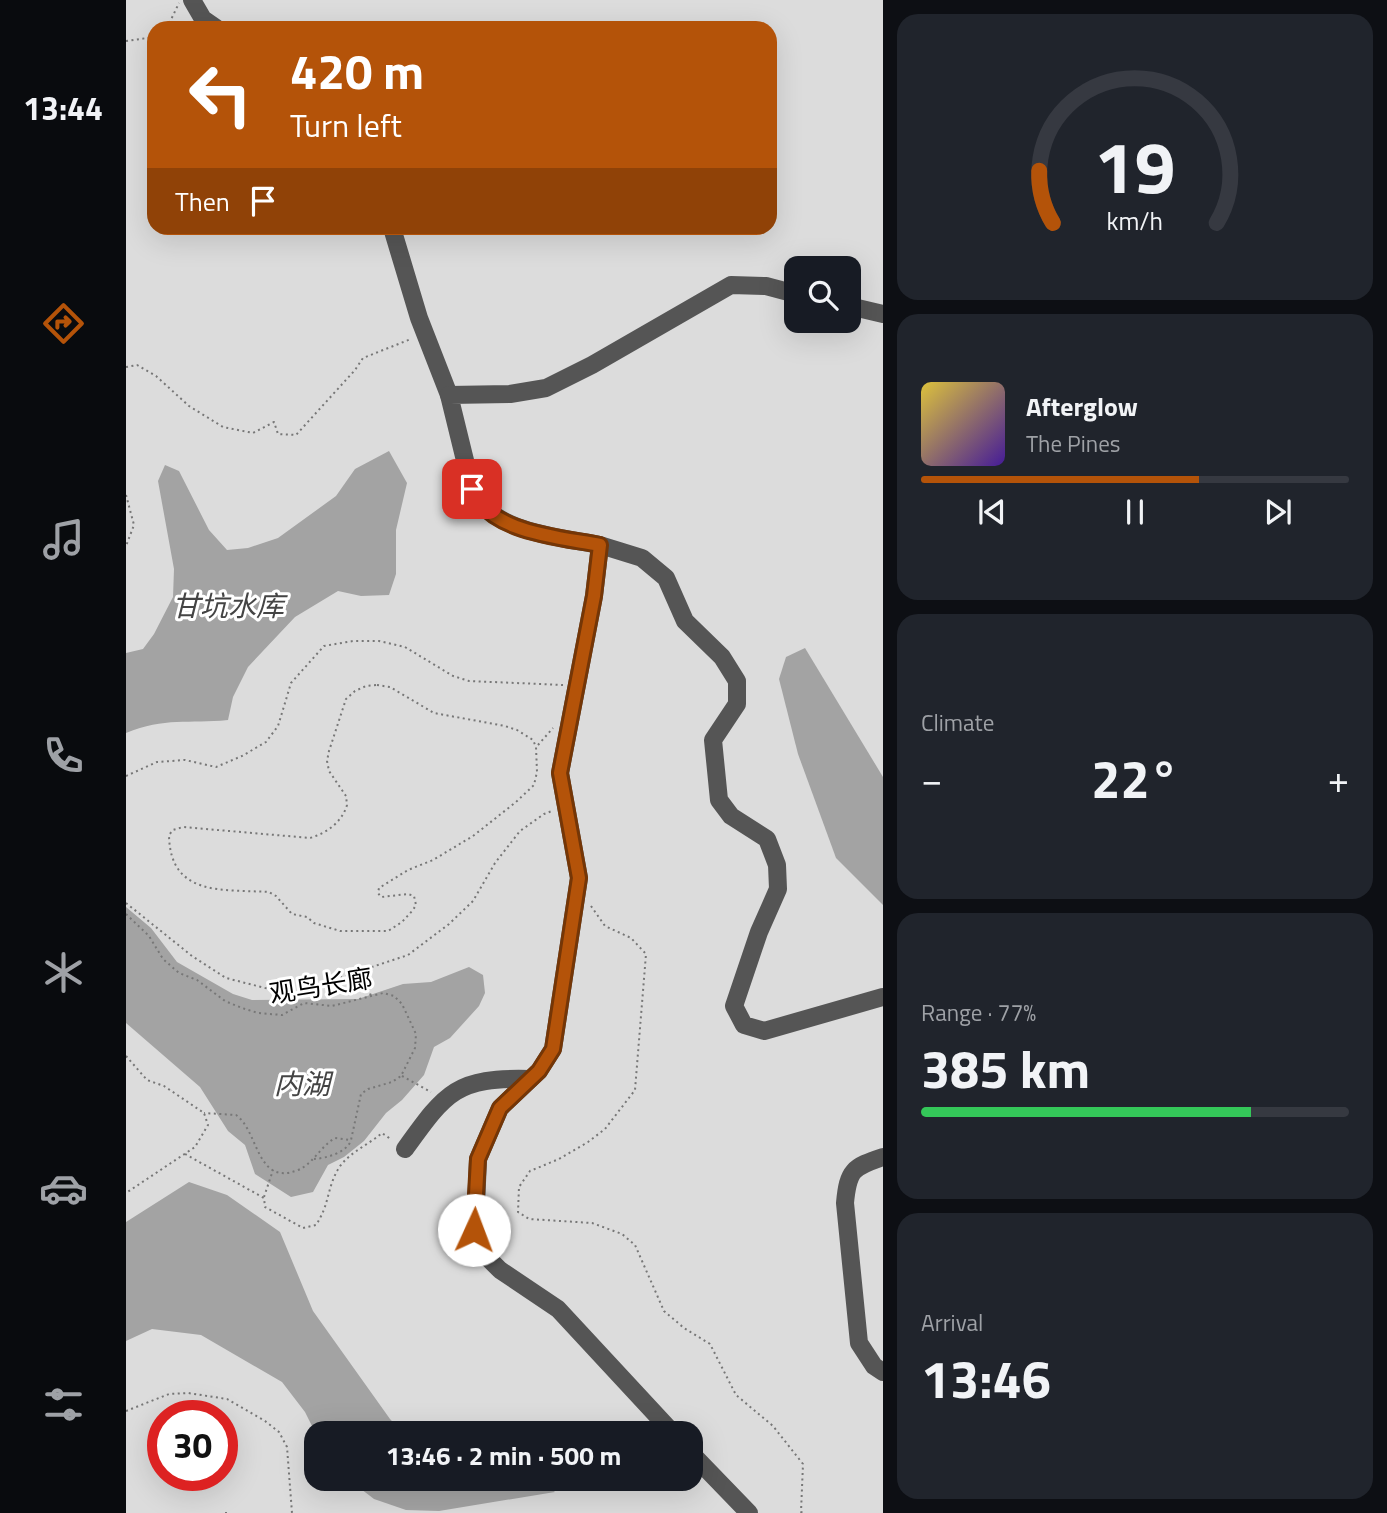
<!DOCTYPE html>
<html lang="en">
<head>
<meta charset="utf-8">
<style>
	:root { --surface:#171b24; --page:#20242c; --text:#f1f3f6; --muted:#9ea1a6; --line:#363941; --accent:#b45309 }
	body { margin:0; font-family:"Titillium Web","Noto Sans SC",sans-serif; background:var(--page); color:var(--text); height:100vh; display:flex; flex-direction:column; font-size:26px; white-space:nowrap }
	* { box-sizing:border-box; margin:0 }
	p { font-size:23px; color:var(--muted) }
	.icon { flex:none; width:38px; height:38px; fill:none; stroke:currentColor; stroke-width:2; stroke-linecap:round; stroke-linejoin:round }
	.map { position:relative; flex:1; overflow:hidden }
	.panel { display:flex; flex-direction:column; gap:14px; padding:14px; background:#0d0f14; width:504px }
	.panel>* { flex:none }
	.guide { position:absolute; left:21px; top:21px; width:630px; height:214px; border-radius:21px; box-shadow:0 7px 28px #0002; background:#b45309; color:#fff; overflow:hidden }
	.controls { position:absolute; left:658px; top:256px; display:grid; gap:14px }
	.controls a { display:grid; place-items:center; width:77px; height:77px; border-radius:14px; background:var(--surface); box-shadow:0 7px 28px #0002; font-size:35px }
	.speed { position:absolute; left:21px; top:1400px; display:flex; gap:14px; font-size:35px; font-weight:700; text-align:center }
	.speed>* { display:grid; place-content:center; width:91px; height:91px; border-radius:50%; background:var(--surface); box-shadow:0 7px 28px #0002; line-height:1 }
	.speed .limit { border:10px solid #d22; background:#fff; color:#111 }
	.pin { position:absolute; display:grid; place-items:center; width:60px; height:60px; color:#fff; margin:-30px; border-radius:14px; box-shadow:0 4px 10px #0006 }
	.me { position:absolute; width:77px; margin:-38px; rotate:2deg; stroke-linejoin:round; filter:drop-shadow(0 0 5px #0008) }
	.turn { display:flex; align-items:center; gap:24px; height:147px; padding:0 28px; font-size:32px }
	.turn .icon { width:91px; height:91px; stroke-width:2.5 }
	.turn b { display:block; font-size:49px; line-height:60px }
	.then { display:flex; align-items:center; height:66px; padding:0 28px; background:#0003; gap:14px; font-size:26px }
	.big { font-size:52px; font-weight:700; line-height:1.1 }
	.panel .tile { flex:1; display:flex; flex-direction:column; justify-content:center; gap:10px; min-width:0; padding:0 24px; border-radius:21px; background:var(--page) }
	.panel .dial { align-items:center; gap:0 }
	.dial svg { height:182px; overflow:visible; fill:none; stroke:var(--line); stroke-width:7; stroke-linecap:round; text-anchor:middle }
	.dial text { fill:var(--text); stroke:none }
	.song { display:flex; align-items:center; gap:21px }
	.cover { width:84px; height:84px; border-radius:10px; background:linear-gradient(135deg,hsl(50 70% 55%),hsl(260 70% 35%)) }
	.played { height:7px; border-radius:4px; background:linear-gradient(90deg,var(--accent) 65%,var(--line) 65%) }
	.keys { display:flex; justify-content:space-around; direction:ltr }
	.heat { display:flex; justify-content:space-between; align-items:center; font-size:38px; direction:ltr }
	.charge { height:10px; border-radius:5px; background:linear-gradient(90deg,#34c759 77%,var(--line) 0) }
	.trip { position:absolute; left:178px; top:1421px; width:399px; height:70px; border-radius:21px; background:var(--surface); box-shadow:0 7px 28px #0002; font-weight:700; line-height:70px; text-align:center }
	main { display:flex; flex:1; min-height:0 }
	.dock { display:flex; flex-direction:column; width:126px; justify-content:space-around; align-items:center; background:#090b0e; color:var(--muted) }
	.dock .icon { width:49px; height:49px }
	.dock .active { color:var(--accent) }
	.dock b { font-size:32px; color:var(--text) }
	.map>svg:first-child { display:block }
</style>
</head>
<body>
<main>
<nav class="dock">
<b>13:44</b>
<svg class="icon active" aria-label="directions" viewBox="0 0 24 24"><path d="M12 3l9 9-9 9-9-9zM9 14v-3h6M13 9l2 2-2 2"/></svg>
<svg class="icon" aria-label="music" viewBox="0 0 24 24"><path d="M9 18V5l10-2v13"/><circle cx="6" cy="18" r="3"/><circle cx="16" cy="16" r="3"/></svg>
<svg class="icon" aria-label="phone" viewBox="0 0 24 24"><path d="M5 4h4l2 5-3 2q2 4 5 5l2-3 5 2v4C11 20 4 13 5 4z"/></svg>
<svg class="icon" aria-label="climate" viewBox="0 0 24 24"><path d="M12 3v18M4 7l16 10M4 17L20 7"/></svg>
<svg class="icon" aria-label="car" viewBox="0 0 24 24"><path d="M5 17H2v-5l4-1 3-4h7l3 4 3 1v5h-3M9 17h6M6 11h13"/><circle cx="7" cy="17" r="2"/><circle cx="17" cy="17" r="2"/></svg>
<svg class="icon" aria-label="filters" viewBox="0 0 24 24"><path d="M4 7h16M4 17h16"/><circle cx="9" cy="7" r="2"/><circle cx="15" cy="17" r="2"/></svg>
</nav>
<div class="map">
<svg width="757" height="1513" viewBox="0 0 757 1513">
	<rect width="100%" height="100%" fill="#fff"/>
	<path fill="#dcdcdc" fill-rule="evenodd" d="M0,0h757v1513h-757zM28,28h616v200h-616zM670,268h53v52h-53zM37,1416h59v59h-59zM191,1433h374v46h-374z"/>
	<g fill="#a3a3a3">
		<path d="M263,451l18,32 -11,47v44l-7,21 -28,1 -23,-5 -43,26 -47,50 -15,30 -5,23c-40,4 -63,-3 -102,13v-80l17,-4 11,-15 19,-37 1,-28 -16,-88 7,-16 14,6 30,59 18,20 21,-2 30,-10 58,-42 19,-27z"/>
		<path d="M679,648l78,129v128l-47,-47 -38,-104 -19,-75 7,-22z"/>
		<path d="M0,907l25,21 26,34 56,32 19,6 106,-1 45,-15 28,-2 38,-15 14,8 2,18 -6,13 -29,32 -16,9 -10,28 -22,25 -16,13 -22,28 -20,16 -16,8 -15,27 -22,5 -36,-23 -10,-29 -17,-14 -28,-44 -74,-64z"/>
		<path d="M63,1182l38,13 53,37 33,79 77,108 13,14h-86v3l-12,-24 -23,-30 -81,-47 -49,-6 -26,12v-119z"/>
		<path d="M222,1479h191l16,13 -116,19 -33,-1 -32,-11z"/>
	</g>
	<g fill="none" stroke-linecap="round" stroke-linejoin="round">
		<g stroke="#777" stroke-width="2" stroke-dasharray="2 3.5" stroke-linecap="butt">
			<path d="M41,28l12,-25"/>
			<path d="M0,41l28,-4"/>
			<path d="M0,367l11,-2 19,11 33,30 34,21 30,6 21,-11 4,12 18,1 59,-65 8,-12 48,-19"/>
			<path d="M0,495l8,30 -8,21"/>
			<path d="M251,685l13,2 44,26 71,13 12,4 16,10 3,7 1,25 -3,13 -18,17 -43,34 -40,24 -25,10 -29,18 -1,5 3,4 27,-3 6,2 2,9 -3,5 -11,12 -14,9h-48l-26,-8 -7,-6 -15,-3 -16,-18 -7,-4c-44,-3 -99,6 -100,-57l4,-5 10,-3 127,11c17,-5 32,-16 37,-33l-1,-9 -17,-25 -2,-10 2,-10 17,-52 9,-8 11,-5z"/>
			<path d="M412,745l15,-17"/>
			<path d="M0,776l31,-14 28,-2 31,7 26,-11 24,-14 12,-16 13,-43 33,-37 29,-5h26l26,6 48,29 16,5 94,4"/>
			<path d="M0,903l66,53 34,22 43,11 55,-6 84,-28 41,-31 24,-23 22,-38 25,-32 24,-17 8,-3"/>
			<path d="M465,906l14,20 26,12 15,16 -11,136 -30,39 -17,13 -29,17 -29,12 -11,16 -1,25 11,7 63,4 30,11 13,11 29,66 20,17 26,16 26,51 37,31 30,38 -2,48 4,1"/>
			<path d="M0,914l23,22 14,23 16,14 18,7 28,21 17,7 16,5 24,2 22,-12 28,3 51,-13 11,3 8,8 14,30 -1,14 -14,28 -9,6 -24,7 -7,5 -10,46 -16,-2c-15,9 -22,26 -37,32 -42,17 -39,-39 -62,-55l-32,-2"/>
			<path d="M239,972l6,25"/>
			<path d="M0,1056l21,24 17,6 40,27 4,12 -13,22 -69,46"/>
			<path d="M276,1076l29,16"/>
			<path d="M59,1154l79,44 1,9 38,21 13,-3c13,-20 11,-34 20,-52 9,-19 31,-27 46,-40l10,7"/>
			<path d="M188,1159c13,-1 31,-6 37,-18"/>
			<path d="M138,1197l9,-27"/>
			<path d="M0,1411l43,-17 19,-1 39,6 38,22 14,11 8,15 5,66"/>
			<path d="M99,1513h4"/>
		</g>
		<g stroke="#555" stroke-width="18">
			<path d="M66,0l11,19 13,9"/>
			<path d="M266,228l27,90 30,77"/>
			<path d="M723,306l34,8"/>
			<path d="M474,545l42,13 24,20 19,43 37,36 15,24v23l-24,36 6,60 12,16 36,23 10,26 1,24 -19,43 -25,74 10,19 20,6 119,-34"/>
			<path d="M279,1149c41,-57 51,-72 125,-70"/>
			<path d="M757,1157c-30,10 -35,13 -38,46l14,140 15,23 9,6"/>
			<path d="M547,1433l-115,-124 -58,-39 -13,-13 -12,-27 3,-71 22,-51 39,-37 14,-22 26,-171 -19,-105 34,-177 6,-51c-41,-8 -111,-13 -128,-56l-23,-94 61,-1 36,-6 46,-23 139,-80 35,1 30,8"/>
			<path d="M565,1453l58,60"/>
		</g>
	</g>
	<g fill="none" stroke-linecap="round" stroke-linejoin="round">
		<defs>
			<path id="route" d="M346,489c17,44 87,48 128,56l-6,51 -34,177 19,105 -26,171 -14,22 -39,37 -22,51 -4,71"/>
		</defs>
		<use href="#route" stroke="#753606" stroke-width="18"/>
		<use href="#route" stroke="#b45309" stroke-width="12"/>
	</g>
	<g text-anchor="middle" stroke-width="6" stroke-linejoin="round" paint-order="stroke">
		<g font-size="26" fill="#000" stroke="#fff">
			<text transform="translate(195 986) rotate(-9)" y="9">观鸟长廊</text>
		</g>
		<g font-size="28" font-style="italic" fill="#444" stroke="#fff">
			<text x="102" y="616">甘坑水库</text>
			<text x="176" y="1094">内湖</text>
		</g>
	</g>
</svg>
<div class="controls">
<a><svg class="icon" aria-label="search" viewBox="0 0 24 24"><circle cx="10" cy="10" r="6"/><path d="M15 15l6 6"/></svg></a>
</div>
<div class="speed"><div class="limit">30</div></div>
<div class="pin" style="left:346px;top:489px;background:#d93025"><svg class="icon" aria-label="arrive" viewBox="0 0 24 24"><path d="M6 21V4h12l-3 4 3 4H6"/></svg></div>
<svg class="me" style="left:348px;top:1230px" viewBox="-20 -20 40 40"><circle r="19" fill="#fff"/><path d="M0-13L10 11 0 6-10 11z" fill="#b45309"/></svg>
<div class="trip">13:46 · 2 min · 500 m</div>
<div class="guide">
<div class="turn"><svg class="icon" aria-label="left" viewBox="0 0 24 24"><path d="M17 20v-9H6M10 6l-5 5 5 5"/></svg><div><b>420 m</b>Turn left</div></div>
<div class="then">Then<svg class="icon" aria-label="arrive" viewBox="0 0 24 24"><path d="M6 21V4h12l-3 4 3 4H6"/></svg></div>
</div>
</div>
<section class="panel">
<div class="tile dial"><svg viewBox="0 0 100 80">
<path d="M14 69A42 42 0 1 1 86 69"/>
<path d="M14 69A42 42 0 0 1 8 46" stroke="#b45309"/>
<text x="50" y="56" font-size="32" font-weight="700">19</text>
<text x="50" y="72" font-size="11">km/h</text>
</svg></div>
<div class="tile">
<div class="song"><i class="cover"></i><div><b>Afterglow</b><p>The Pines</p></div></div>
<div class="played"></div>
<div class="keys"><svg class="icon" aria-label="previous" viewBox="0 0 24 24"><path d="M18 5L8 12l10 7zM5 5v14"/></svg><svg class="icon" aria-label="pause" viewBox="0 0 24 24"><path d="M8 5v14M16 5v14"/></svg><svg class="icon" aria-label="next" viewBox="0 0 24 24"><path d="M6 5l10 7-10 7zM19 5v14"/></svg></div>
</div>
<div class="tile"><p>Climate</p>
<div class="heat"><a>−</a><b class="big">22°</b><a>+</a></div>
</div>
<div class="tile"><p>Range · 77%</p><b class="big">385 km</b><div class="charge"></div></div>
<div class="tile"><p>Arrival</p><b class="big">13:46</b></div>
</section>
</main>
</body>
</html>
